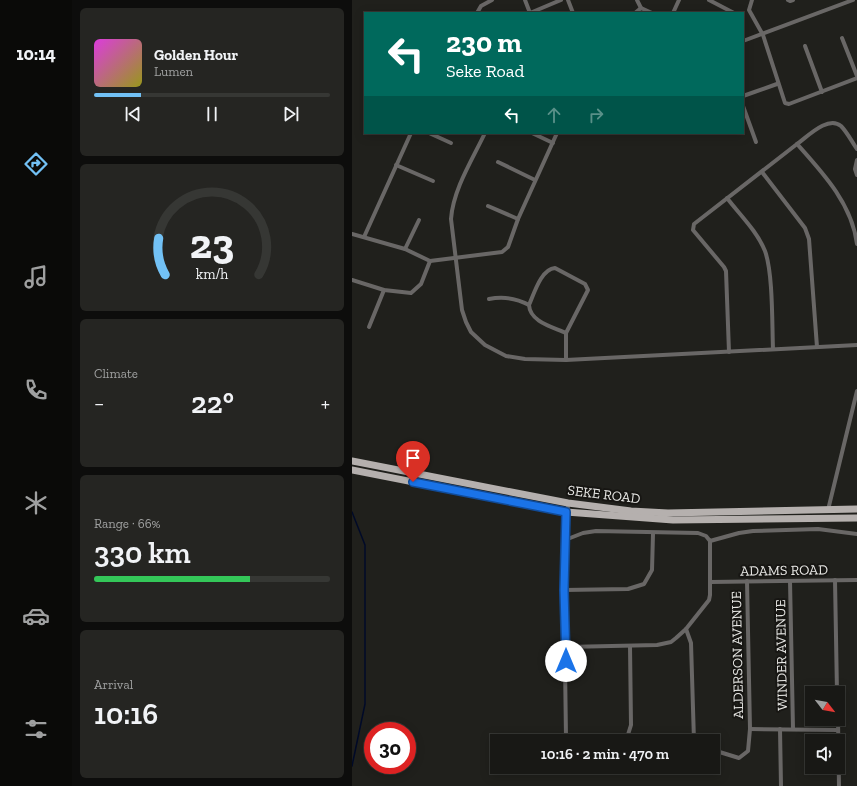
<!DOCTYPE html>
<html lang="en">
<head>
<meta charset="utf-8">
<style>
	:root { --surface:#181815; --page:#252522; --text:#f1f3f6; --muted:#9fa0a0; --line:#363734; --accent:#72c1f5 }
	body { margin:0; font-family:"Zilla Slab",serif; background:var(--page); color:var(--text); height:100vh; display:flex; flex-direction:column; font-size:15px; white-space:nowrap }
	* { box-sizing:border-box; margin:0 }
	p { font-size:13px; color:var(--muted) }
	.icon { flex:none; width:22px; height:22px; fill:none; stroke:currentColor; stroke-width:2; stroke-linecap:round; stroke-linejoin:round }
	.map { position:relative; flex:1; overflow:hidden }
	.sheet { display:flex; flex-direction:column; gap:8px; padding:8px; background:#0d0d0c; width:280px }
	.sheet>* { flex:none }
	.guide { position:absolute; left:12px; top:12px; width:380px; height:122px; border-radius:0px; box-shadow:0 2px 10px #0003,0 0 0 1px var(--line); background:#00695c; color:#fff; overflow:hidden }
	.needle { width:26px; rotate:121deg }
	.controls { position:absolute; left:453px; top:686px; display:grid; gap:8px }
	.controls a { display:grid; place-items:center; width:40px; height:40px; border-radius:0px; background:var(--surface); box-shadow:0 2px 10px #0003,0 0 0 1px var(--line); font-size:20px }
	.speed { position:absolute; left:12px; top:722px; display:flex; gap:8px; font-size:20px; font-weight:700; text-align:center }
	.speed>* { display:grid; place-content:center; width:52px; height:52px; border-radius:50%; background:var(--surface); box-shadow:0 2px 10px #0003,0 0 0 1px var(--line); line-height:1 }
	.speed .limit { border:6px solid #d22; background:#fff; color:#111 }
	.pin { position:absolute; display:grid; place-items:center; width:34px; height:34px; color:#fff; margin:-41px -17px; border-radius:50% 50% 50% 0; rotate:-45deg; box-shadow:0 0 4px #0007 }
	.pin .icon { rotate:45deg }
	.me { position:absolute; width:44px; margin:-22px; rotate:0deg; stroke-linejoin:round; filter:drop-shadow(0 0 3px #0008) }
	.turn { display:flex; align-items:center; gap:14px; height:84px; padding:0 16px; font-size:18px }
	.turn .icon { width:52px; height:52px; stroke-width:2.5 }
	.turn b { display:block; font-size:28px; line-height:34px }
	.lanes { display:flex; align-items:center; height:38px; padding:0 16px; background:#0003; justify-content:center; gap:20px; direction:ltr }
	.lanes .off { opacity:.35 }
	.big { font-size:30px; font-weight:600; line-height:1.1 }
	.sheet .card { flex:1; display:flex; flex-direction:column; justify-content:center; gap:6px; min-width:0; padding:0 14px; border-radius:6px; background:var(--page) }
	.sheet .dial { align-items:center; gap:0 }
	.dial svg { height:104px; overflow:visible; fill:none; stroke:var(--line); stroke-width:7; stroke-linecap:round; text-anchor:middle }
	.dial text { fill:var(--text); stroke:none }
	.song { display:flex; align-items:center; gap:12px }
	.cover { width:48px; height:48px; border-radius:6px; background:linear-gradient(135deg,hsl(300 70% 55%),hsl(60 70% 35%)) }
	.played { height:4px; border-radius:2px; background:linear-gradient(90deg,var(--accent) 20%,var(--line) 20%) }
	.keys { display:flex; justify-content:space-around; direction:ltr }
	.heat { display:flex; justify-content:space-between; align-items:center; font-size:22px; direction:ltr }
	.charge { height:6px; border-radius:3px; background:linear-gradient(90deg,#34c759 66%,var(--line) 0) }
	.trip { position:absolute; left:138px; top:734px; width:230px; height:40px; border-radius:0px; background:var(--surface); box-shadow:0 2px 10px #0003,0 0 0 1px var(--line); font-weight:600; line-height:40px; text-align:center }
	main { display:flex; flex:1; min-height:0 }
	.dock { display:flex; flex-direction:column; width:72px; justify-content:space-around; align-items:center; background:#0a0a08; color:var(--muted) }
	.dock .icon { width:28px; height:28px }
	.dock .current { color:var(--accent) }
	.dock b { font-size:18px; color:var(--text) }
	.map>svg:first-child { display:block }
</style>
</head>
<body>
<main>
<nav class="dock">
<b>10:14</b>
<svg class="icon current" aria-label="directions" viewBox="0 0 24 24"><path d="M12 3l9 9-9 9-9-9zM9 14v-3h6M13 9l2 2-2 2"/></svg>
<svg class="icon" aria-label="music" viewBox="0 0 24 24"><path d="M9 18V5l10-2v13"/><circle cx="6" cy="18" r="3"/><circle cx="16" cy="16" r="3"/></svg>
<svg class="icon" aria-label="phone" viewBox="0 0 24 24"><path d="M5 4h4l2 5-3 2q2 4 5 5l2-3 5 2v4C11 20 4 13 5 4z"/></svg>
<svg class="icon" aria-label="climate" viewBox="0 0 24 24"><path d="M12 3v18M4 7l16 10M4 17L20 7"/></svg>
<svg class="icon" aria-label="car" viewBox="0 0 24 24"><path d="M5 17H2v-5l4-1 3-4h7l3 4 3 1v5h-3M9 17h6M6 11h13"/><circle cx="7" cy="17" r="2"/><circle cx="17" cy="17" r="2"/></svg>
<svg class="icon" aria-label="filters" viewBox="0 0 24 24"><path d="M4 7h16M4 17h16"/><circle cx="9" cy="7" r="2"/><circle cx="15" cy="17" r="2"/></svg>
</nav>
<section class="sheet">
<div class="card">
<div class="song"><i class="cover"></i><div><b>Golden Hour</b><p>Lumen</p></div></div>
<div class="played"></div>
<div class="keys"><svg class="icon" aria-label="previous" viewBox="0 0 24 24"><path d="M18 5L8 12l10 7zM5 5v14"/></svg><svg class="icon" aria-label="pause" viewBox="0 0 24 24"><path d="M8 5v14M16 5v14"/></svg><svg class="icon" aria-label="next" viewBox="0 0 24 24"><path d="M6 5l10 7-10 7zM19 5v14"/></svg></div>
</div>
<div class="card dial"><svg viewBox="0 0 100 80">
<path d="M14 69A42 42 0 1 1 86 69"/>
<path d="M14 69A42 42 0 0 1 9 41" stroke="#72c1f5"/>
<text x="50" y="56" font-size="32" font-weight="700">23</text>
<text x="50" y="72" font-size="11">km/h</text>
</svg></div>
<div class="card"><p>Climate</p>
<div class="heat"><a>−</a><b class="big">22°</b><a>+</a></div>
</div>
<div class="card"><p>Range · 66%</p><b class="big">330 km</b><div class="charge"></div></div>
<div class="card"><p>Arrival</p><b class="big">10:16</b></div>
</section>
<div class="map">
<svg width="505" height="786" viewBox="0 0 505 786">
	<rect width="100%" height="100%" fill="#20201c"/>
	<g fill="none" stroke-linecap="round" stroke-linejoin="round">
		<path stroke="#000a28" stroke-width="1.5" d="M0,512l13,33v159l-13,62"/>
		<g stroke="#696766" stroke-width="4">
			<path d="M173,0l5,13"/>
			<path d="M216,0l5,13"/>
			<path d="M285,0l4,8 11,5"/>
			<path d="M357,0l25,13"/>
			<path d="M400,0l-3,10 14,25 22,68 4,1 68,-26"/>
			<path d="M436,0l2,1 3,-1"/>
			<path d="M125,13l4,-7 11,-6"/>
			<path d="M178,13l31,-13"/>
			<path d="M283,13l6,-5"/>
			<path d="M321,13l6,-13"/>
			<path d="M490,38l15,38"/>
			<path d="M391,41l110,-41"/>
			<path d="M453,46l17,46"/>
			<path d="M391,96l34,-12"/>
			<path d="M391,106l13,36"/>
			<path d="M77,133l22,10"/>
			<path d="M133,133c-13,27 -32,57 -34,86l11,91 4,12 5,10 14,13 21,11 19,3 41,1 291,-15"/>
			<path d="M180,133l21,10"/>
			<path d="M445,144c10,-7 31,-29 44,-18 6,6 11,16 16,23"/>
			<path d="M505,160l-2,9 2,6"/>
			<path d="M146,162l37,18"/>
			<path d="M44,165l37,16"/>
			<path d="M410,172l43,56 4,11 8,108"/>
			<path d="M375,198c13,17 30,33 38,53 8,22 7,72 8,98"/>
			<path d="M136,206l30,13"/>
			<path d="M0,234l53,15 25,12 72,-9 6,-5 10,-28 39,-86"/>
			<path d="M12,237l47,-104"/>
			<path d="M53,249l14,-29"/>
			<path d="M0,280l32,10 27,3 10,-9 9,-23"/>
			<path d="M137,299c15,-3 27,-1 40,6"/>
			<path d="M17,327l15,-37"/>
			<path d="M377,352l-3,-81 -2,-4 -31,-37 1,-6 103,-80c26,29 55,60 60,100"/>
			<path d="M214,360v-27l22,-43 -3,-6 -30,-16c-14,1 -21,26 -26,37 1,17 24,22 37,28"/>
			<path d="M216,503l-4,87 2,148 2,3"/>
			<path d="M476,510l29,-119"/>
			<path d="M213,540l18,-7 13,-2 102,2 8,3 4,5 29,-8 14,-2 65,-2 39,5"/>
			<path d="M483,580l2,113"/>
			<path d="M438,581l3,148"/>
			<path d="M358,582l147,-2"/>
			<path d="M212,590l64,-1 16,-5 8,-14 1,-36"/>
			<path d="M334,629l5,14 3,98"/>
			<path d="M214,647l91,-2 14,-3 5,-4 10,-9 23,-29 1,-5v-54"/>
			<path d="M486,719l1,67"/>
			<path d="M398,729l88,1"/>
			<path d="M428,729l1,57"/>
			<path d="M274,741l5,-16 -1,-79"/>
			<path d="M361,750l26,8 9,-7 2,-22 -3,-148"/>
		</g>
		<g stroke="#b5b0ae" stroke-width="7">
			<path d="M0,461l216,42 63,8 37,2 189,-4"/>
			<path d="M0,470l214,42 107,8 184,-2"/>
		</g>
	</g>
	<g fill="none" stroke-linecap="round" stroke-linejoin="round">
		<defs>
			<path id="route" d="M61,482l153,30 -2,78 2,71"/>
		</defs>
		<use href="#route" stroke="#114b97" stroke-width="10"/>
		<use href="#route" stroke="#1a73e8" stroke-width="7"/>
	</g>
	<g text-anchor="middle" stroke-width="4" stroke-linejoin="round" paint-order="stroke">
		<g font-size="14" fill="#e9e9e6" stroke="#171613">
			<text transform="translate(252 494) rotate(7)" y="5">SEKE ROAD</text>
			<text transform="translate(432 570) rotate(-1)" y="5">ADAMS ROAD</text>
			<text transform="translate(385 655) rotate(-91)" y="5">ALDERSON AVENUE</text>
			<text transform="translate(429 655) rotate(-91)" y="5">WINDER AVENUE</text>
		</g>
	</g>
</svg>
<div class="controls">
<a><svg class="needle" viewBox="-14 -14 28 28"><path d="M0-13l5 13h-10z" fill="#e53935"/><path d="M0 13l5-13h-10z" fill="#9fa0a0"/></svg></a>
<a><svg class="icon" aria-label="sound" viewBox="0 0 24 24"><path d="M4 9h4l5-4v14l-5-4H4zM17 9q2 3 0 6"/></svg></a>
</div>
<div class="speed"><div class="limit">30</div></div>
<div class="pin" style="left:61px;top:482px;background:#d93025"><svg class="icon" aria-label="arrive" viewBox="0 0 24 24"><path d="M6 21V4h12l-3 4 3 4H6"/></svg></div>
<svg class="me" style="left:214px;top:661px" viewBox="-20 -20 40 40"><circle r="19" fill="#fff"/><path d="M0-13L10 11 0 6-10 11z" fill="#1a73e8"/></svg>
<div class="trip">10:16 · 2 min · 470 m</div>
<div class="guide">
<div class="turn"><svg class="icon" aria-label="left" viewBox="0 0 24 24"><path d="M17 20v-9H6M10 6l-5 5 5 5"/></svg><div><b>230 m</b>Seke Road</div></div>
<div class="lanes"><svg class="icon" aria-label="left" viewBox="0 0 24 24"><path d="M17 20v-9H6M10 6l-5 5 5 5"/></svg><svg class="icon off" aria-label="ahead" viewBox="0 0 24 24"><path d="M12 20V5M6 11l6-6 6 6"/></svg><svg class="icon off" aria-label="right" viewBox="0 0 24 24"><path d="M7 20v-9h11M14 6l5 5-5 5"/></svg></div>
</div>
</div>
</main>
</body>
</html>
